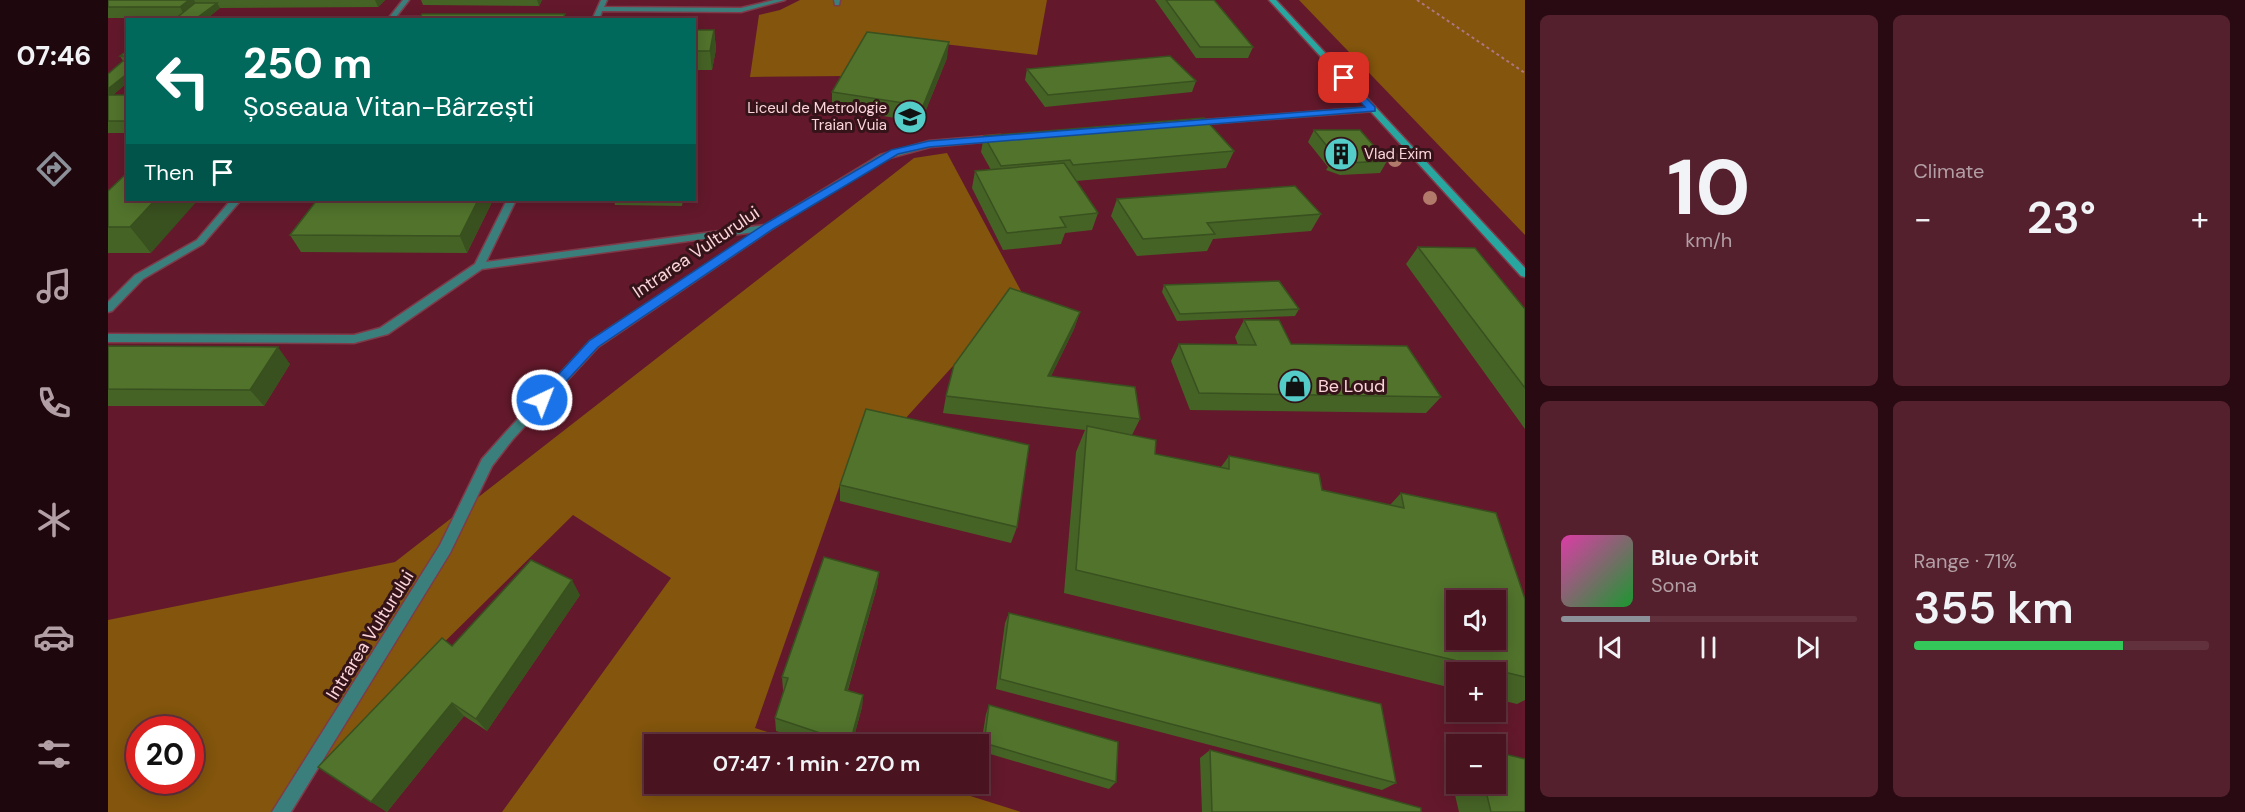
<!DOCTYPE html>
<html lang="en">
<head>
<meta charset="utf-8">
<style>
	:root { --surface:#4a1320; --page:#54202d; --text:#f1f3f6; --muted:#b29ea5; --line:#61323e; --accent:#8c9099 }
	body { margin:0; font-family:"DM Sans",sans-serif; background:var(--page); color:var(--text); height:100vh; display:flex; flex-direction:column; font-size:22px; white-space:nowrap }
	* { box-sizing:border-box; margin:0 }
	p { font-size:20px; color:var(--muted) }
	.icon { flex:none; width:33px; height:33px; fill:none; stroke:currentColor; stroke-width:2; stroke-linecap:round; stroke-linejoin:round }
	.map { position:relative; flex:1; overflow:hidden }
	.side { display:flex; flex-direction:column; gap:15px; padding:15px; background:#290a12; width:720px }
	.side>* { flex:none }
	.hud { position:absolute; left:18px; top:18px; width:570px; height:183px; border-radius:0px; box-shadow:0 3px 15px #0003,0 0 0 2px var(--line); background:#00695c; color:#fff; overflow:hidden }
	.fabs { position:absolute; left:1338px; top:590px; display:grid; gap:12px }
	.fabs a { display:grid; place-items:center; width:60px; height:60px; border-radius:0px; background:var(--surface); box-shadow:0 3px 15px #0003,0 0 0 2px var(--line); font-size:30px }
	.speed { position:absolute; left:18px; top:716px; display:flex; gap:12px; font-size:30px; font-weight:700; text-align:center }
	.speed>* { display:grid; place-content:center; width:78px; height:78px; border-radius:50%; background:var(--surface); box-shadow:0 3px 15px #0003,0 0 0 2px var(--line); line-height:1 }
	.speed .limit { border:9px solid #d22; background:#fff; color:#111 }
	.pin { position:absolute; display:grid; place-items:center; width:51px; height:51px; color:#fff; margin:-26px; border-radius:12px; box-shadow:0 3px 9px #0006 }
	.me { position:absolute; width:66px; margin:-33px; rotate:43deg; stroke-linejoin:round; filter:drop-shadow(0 0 4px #0008) }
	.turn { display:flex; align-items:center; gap:21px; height:126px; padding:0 18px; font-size:27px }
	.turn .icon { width:78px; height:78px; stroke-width:2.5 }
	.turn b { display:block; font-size:42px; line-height:51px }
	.then { display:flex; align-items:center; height:57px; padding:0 18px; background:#0003; gap:12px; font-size:22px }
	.big { font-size:45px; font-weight:600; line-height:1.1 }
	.side .tile { flex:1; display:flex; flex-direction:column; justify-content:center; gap:9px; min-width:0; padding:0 21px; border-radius:9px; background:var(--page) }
	.side .dial { align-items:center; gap:0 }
	.dial b { font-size:78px; line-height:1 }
	.song { display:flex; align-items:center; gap:18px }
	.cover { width:72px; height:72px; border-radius:9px; background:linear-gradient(135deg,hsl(320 70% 55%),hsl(130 70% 35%)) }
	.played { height:6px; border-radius:3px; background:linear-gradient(90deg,var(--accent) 30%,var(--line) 30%) }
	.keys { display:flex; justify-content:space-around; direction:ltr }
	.heat { display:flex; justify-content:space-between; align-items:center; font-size:33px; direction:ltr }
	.charge { height:9px; border-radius:4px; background:linear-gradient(90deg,#34c759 71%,var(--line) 0) }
	.side .tiles { flex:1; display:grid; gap:15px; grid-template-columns:repeat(2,1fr) }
	.trip { position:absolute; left:536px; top:734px; width:345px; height:60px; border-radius:0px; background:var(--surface); box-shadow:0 3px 15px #0003,0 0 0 2px var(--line); font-weight:600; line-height:60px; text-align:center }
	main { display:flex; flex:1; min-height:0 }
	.menu { display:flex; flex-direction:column; width:108px; justify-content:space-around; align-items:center; background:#1e080d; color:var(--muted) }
	.menu .icon { width:42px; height:42px }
	.menu .selected { color:var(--accent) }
	.menu b { font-size:27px; color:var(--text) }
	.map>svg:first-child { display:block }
</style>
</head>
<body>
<main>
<nav class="menu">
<b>07:46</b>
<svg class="icon selected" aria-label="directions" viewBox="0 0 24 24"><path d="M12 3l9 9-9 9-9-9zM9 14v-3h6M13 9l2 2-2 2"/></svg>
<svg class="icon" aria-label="music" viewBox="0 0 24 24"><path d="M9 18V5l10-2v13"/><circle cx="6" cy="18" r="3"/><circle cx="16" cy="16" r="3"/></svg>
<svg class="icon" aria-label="phone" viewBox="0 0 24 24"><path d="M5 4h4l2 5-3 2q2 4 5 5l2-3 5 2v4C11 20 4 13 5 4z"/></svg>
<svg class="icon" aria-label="climate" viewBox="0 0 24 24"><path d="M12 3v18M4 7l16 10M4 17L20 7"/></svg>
<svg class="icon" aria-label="car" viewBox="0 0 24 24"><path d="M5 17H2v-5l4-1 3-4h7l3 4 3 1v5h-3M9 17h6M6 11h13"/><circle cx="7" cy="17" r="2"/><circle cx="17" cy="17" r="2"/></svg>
<svg class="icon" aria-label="filters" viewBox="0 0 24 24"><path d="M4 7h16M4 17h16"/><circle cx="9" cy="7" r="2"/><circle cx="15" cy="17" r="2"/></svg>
</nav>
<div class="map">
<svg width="1417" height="812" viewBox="0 0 1417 812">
	<rect width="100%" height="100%" fill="#63192b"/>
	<g fill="#83550d" fill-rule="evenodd">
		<path d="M692,0h247l-10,55 -127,-15 -65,36 -95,1 9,-62 21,-5z"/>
		<path d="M1191,0h226v235z"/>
		<path d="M839,153l74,138 -117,129 -41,-1 -108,309 50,16h-151v39h275l92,29h-519l169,-234 -98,-63 -301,297h-164v-192l287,-58 519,-404zM32,729h50v51h-50z"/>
	</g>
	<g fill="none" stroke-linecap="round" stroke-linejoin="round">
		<defs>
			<g id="lane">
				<path d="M295,0h6l-13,17h37l3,2 -49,1z"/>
				<path d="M493,0h6l-3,7 137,1 33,-8h11l-44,12 -139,-1 -3,9h-7z"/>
				<path d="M726,0h6l-1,5h-4z"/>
				<path d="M1264,107h3v4l-184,14 -4,-2 4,-2z"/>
				<path d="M892,135l3,1v4l-73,7 -44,12 -114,70 -174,118 -85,92 -21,27 -42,87 -159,259h-19l168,-267 42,-86 23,-26 85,-92 165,-109 -273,37 -94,65 -34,9 -246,-1v-8l246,1 26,-7 95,-64 32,-64h9l-30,62 279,-37 115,-70 49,-14z"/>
				<path d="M123,200h10l-38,44 -60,35 -31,32 -4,1v-10l27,-27 62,-35z"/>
			</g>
			<path id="secondary" d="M1161,0h7l249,268v9l-4,-1z"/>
		</defs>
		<use href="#lane" stroke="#7e3b4a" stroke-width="3"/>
		<use href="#secondary" stroke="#7e3b4a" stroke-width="3"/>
		<path stroke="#ae7681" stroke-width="2" stroke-dasharray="3 3" stroke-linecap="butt" d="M1309,0l108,73"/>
		<use href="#lane" fill="#3b7f7c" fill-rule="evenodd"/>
		<use href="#secondary" fill="#28a7a1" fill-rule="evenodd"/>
	</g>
	<g fill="#b17a6a">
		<circle cx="1287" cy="160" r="7"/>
		<circle cx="1322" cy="198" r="7"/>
	</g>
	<g fill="#466326">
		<path d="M0,0h277l-7,7 -158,1 -15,12h-31l2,-2h-68z"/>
		<path d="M313,0h121l-3,6 -116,-1z"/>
		<path d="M1047,0h59l39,47 -5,11h-52z"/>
		<path d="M586,30h20l2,19 -4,21h-18z"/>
		<path d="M20,50v32l-15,13h15v38h-20v-59l15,-13 -3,-5z"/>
		<path d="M839,58l-26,64 -89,-14v-16z"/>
		<path d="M919,69l169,12 -4,11 -147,15 -20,-27z"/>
		<path d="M1206,130l73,31 -7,12 -40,2 -14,-5 2,-3 -20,-25z"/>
		<path d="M876,136l250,15 -8,17 -150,13 22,32 -6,17 -27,3 -4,11 -58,6 -31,-62 3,-17 16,-1 -10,-18z"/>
		<path d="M0,191l43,62h-43z"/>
		<path d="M1009,199l204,15 -10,17 -98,8 -6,12 -70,5 -26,-40z"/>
		<path d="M385,200l-26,53 -166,-1 -11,-17z"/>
		<path d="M479,200h96l-1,6 -67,-1 -1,-4h-27z"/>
		<path d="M1310,247l107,62v120l-119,-165z"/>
		<path d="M1056,285l135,24 -4,7 -118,5 -15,-29z"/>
		<path d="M972,312l-6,17 -23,47 89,43 -8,16 23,19 66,13 8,-11 93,34 68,15 11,-12 124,106v101l-8,4 -21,-5v-27h-40v17l-392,-96 12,-141 9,-22 -142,-17 3,-17z"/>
		<path d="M1136,320l47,24 150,53 -15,16 -236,-3 -19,-49 8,-17 59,1 -3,-8z"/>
		<path d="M0,346l182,18 -26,42h-156z"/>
		<path d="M732,485l177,42 -6,16 -171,-42z"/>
		<path d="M771,572l-2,15 -29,103 15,5 -1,12 -10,37h-35l-41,-13 -1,-13 9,-28h-1l-1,-13z"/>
		<path d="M472,595l-93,136 -23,-15 -77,96 -69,-45 134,-121z"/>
		<path d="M901,613l387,170 -14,7 -386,-101 9,-66z"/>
		<path d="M881,705l127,77 -7,7 -129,-38 6,-37z"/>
		<path d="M1102,750l211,62h-219l-2,-54z"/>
		<path d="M1348,756v27h40l29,29h-66l-12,-51z"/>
	</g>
	<g fill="#39501f">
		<path d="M81,0h5l4,8 -12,10 -6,-11z"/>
		<path d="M267,0h10l-7,7z"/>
		<path d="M429,0h5l-3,6z"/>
		<path d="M109,3l3,5 -15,12h-11z"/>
		<path d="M606,30l2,19 -4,21 -2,-19z"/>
		<path d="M841,42l-2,16 -26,64 2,-16z"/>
		<path d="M20,73v9l-20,17v-10z"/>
		<path d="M47,200h43l-47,53 -21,-26z"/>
		<path d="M370,200h15l-26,53 -7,-17z"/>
		<path d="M972,312l-6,17 -31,64 5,-17z"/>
		<path d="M170,347l12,17 -26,42 -14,-16z"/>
		<path d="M771,572l-2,15 -33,115 1,-12z"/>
		<path d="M464,580l8,15 -93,136 -11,-12z"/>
		<path d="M755,695l-1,12 -10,37h-2z"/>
		<path d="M344,703l12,13 -77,96 -16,-10z"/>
	</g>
	<g fill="#51732c" stroke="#39501f" stroke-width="1.5" fill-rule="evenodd">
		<path d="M0,0h81l-9,7h-72z"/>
		<path d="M1058,0h48l39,47h-53z"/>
		<path d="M87,3h22l-23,17h-20z"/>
		<path d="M314,14h143l-3,6h-144z"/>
		<path d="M586,30h20l-4,21h-16z"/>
		<path d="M759,32l82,10 -26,64 -91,-14z"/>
		<path d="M20,50v6h-8z"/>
		<path d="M1062,56l26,25 -148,14 -21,-26z"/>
		<path d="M15,61h5v12l-20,16v-15z"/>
		<rect x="0" y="95" width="20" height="26"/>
		<path d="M1096,118l30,33 -161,14 -3,-5 -69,6 -17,-30z"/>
		<path d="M1206,130h46l27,31 -40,2 -15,-5 2,-3z"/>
		<path d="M956,163l34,50 -38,4 6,10 -59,6 -32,-62z"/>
		<path d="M20,172v28h27l-25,27h-22v-36z"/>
		<path d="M1187,186l26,28 -114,9 8,11 -72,5 -26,-40z"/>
		<path d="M209,200h161l-18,36 -170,-1z"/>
		<path d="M1310,247l57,1 50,61v79z"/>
		<path d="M1171,281l20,28 -119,5 -16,-29z"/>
		<path d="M902,288l70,24 -32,64 87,11 5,32 -194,-23 8,-31z"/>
		<path d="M1136,320h35l12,24 116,2 34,51 -242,-4 -20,-49 77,1z"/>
		<path d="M0,346l170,1 -28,43 -142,-1z"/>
		<path d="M758,409l163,36 -12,82 -177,-42z"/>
		<path d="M979,426l69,14 -1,14 74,15v-13l90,18 3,16 82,18 -3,-15 95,20 29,86v78l-449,-107zM1348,600h40v39h-40z"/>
		<path d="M716,557l55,15 -34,118 18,5 -13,48 -75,-25 13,-40 -6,-1z"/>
		<path d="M423,560l41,20 -96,139 -24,-16 -81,99 -53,-35 124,-129 10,8z"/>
		<path d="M901,613l372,91 15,79 -396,-104z"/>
		<path d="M881,705l129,37 -2,40 -132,-39z"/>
		<path d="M1102,750l211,58v4h-209z"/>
		<path d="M1388,752l29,7v53h-34l-7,-29h12z"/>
	</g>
	<path fill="#1a73e8" stroke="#114b97" stroke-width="1.5" d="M1236,75l31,32v4l-446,36 -31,7 -125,75 -175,118 -52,56 -4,2 -7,-5 54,-59 176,-117 126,-74 38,-9 436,-34 -26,-29z"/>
	<defs>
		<symbol id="school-disc" viewBox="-11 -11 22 22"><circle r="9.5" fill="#54cdc8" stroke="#341419"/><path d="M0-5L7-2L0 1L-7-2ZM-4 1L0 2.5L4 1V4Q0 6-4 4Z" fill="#111"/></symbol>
		<symbol id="building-disc" viewBox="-11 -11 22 22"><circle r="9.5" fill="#54cdc8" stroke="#341419"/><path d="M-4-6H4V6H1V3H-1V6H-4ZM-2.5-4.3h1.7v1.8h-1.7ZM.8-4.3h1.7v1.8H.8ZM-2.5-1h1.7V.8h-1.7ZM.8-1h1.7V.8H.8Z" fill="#111"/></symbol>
		<symbol id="shop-disc" viewBox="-11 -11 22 22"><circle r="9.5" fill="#54cdc8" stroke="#341419"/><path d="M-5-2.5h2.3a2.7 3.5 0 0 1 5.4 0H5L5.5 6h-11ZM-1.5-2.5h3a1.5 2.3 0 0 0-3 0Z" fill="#111"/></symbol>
	</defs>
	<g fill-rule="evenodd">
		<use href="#school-disc" x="783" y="98" width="38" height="38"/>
		<use href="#building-disc" x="1214" y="135" width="38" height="38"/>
		<use href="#shop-disc" x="1168" y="367" width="38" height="38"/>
	</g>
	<g text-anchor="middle" stroke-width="6" stroke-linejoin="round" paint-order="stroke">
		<g font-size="15" fill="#fbd5d9" stroke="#341419" text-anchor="end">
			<text x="779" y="113">Liceul de Metrologie<tspan x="779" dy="17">Traian Vuia</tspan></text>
			<text x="1256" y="159" text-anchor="start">Vlad Exim</text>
		</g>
		<g font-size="18" fill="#fbd5d9" stroke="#341419">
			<text transform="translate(588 252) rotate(-34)" y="6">Intrarea Vulturului</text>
			<text transform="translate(262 635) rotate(-58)" y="6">Intrarea Vulturului</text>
		</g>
		<g font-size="18" fill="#fbd5d9" stroke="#341419" text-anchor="start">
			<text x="1210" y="392">Be Loud</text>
		</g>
	</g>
</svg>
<div class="fabs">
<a><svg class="icon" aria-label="sound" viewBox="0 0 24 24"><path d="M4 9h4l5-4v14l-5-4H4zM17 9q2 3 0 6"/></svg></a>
<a>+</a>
<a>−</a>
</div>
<div class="speed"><div class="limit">20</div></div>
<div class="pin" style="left:1236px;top:78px;background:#d93025"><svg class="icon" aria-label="arrive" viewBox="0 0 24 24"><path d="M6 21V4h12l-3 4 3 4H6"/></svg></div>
<svg class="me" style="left:434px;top:400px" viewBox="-20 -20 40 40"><circle r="17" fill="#1a73e8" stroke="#fff" stroke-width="3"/><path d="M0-11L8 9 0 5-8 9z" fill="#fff"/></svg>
<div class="trip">07:47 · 1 min · 270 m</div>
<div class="hud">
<div class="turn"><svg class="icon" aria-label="left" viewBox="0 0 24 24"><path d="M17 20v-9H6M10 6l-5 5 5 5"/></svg><div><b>250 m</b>Șoseaua Vitan-Bârzești</div></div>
<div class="then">Then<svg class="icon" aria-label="arrive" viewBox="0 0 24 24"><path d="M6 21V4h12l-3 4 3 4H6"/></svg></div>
</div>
</div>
<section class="side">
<div class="tiles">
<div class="tile dial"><b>10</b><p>km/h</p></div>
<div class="tile"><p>Climate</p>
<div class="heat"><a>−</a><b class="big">23°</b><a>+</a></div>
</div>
<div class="tile">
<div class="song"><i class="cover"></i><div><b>Blue Orbit</b><p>Sona</p></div></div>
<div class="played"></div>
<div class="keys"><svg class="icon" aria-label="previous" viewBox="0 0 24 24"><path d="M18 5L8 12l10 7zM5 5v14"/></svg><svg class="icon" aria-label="pause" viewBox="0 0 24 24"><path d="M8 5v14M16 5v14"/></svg><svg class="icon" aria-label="next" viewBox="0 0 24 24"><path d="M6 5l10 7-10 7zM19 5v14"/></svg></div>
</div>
<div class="tile"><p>Range · 71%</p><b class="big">355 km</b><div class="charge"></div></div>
</div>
</section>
</main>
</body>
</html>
